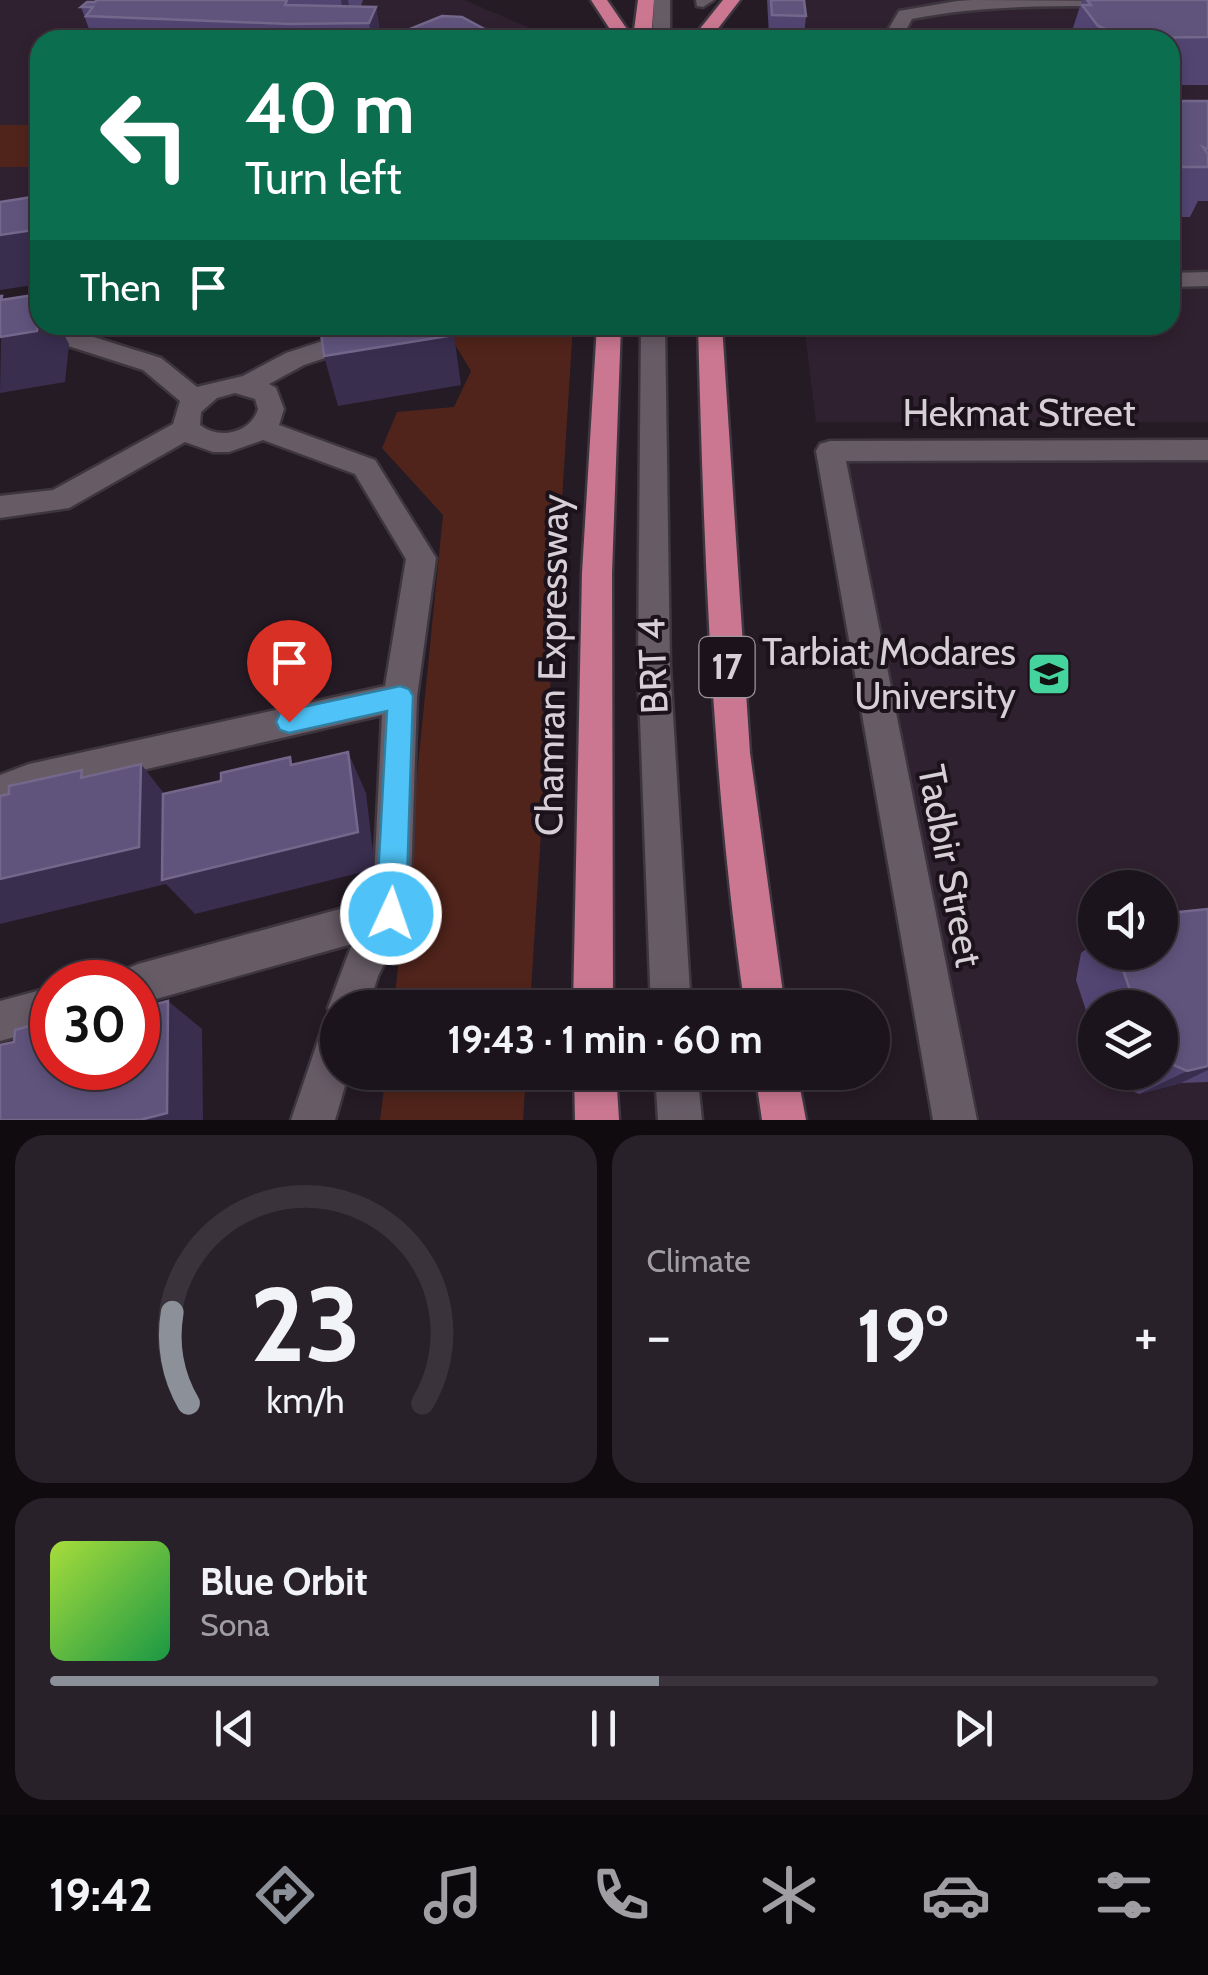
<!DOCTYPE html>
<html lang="en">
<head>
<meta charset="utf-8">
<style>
	:root { --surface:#1c141c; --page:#292129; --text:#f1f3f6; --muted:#a09ea3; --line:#3a333b; --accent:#8c9099 }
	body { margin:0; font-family:Cabin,sans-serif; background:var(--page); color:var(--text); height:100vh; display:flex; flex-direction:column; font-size:38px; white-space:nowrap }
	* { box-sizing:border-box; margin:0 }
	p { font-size:32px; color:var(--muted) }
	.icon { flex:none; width:55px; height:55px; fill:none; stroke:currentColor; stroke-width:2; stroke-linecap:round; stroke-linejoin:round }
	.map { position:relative; height:1120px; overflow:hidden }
	.details { display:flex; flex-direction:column; gap:15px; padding:15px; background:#0f0b0f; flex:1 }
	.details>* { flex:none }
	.banner { position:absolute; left:30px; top:30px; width:1150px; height:305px; border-radius:30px; box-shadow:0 5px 15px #0003,0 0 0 2px var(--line); background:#0b6e4f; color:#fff; overflow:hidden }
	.controls { position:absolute; left:1078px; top:870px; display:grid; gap:20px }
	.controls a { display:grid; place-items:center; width:100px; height:100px; border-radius:50%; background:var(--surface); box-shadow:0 5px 15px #0003,0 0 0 2px var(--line); font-size:50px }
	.speed { position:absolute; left:30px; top:960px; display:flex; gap:20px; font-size:50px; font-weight:700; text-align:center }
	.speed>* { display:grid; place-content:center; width:130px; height:130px; border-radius:50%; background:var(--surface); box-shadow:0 5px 15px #0003,0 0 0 2px var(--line); line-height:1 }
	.speed .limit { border:15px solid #d22; background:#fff; color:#111 }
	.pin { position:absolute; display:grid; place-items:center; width:85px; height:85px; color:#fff; margin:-102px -42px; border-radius:50% 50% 50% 0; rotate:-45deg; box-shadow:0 0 10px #0007 }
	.pin .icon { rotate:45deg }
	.me { position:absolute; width:110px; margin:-55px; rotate:3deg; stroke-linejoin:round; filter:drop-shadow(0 0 8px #0008) }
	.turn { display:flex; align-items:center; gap:35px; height:210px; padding:0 50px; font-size:45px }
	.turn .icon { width:130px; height:130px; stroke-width:2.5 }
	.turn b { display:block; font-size:70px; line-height:85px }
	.then { display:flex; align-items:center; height:95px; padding:0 50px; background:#0003; gap:20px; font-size:38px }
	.big { font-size:75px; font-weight:700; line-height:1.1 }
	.details .tile { flex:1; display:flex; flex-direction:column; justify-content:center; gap:15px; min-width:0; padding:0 35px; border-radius:30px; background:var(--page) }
	.details .dial { align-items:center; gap:0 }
	.dial svg { height:260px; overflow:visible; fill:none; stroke:var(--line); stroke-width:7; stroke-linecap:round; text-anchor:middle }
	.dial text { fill:var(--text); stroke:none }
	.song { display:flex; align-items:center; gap:30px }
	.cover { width:120px; height:120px; border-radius:15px; background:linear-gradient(135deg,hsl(80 70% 55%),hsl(140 70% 35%)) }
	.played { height:10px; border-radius:5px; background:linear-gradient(90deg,var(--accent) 55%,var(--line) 55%) }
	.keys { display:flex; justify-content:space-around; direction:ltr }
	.heat { display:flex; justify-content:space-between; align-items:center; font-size:55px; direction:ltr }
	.details .tiles { flex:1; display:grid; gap:15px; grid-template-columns:1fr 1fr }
	.tile:last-child { grid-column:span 2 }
	.trip { position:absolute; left:320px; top:990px; width:570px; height:100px; border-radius:50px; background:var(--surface); box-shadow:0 5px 15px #0003,0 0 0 2px var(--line); font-weight:700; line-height:100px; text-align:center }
	.tab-bar { display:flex; height:160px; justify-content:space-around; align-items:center; background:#0b080b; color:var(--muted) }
	.tab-bar .icon { width:70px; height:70px }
	.tab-bar .active { color:var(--accent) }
	.tab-bar b { font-size:45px; color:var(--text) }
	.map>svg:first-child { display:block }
</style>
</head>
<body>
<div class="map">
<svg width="1208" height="1120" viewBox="0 0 1208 1120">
	<rect width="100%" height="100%" fill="#251b25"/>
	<g fill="#302130" fill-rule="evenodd">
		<path d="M0,0h464l73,31 1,9h-498v164l-40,-1z"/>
		<path d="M787,0h421v422h-392l-12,-97h366v-285h-398l4,-31z"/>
		<path d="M848,461h360v659h-228zM1095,888h65v64h-65zM1095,1008h65v64h-65z"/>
	</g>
	<g fill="#51241b">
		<rect x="0" y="125" width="40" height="42"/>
		<path d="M450,325h123l-43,682h-136l49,-492 -61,-67 15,-36 57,-5 17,-36 -20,-33z"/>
		<path d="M386,1073h140l-3,47h-143z"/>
	</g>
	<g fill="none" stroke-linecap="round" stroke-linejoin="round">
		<defs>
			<g id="minor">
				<path d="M654,0h16v40h-18z"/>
				<path d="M696,0h18l-11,7 -6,-1z"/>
				<path d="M957,1l15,-1 158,1 -8,5c-70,0 -141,-1 -210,13l-6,11 5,10h-18l-5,-10 11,-19z"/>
				<path d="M1208,272v14l-38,1v-14z"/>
				<path d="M0,308l40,12v5h15l106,33 36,29 46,-11 43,-23 85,-28h38l-3,6 -102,34 -35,19 7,4 8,21 -5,16 96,35 61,98 -19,139 -7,217 -32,62 -10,32h-30v64h11l-14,48h-44l32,-94 11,-4 -6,-14 24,-64 -214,60v-22h-19l5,-12 14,-6 235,-64 9,-185 -353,81 -29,11v-32l29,-11 356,-78 21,-127 -51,-85 -92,-34 -34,12h-16l-28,-10 -116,66 -69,10v-22l53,-6 120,-66 7,-23 -37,-31 -143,-46zM235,393l20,6 3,10c-7,24 -39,31 -58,16l1,-13 16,-14z"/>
				<path d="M641,325h24l5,341 21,342h-40l-13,-342z"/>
				<path d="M1208,440v20l-362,1 131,659h-44l-117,-669 4,-7 10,-3z"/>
				<path d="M52,987v40l-52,14v-40z"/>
				<path d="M655,1072h42l5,48h-44z"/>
			</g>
			<g id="highway">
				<path d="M591,0h16l26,38 5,-38h16l-3,40h-34z"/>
				<path d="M723,0h17l-31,40h-18z"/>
				<path d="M597,325h24l-9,248 1,435h-40l9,-435z"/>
				<path d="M698,325h24l28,428 35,255h-40c-33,-227 -41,-454 -47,-683z"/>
				<path d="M574,1072h42l3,48h-44z"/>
				<path d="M755,1072h42l9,48h-44z"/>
			</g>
		</defs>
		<use href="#minor" stroke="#3e363e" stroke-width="5"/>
		<use href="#highway" stroke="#3e363e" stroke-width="5"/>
		<use href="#minor" fill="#675b66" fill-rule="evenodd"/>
		<use href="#highway" fill="#cb7791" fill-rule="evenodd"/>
	</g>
	<g fill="#524572">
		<path d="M97,0h266l-2,6 15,1 5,33h-288l-12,-33z"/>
		<path d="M767,0h37l2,16 -2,19 -35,-1z"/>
		<path d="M1082,0h126v85h-38v-45h-125l3,-8 24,-1z"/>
		<path d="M1208,101v100h-10l-8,16h-20v-107z"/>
		<path d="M1208,909v173l-27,1 -42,11 -31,-14 -2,-8h54v-64h-65v30l-19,-58 5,-27 14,-11v10h65z"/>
	</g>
	<g fill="#3a2e4f">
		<path d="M341,0h7l1,6 -4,18z"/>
		<path d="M376,7l5,33h-9l-3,-17z"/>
		<path d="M40,229v55l-40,6v-55z"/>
		<path d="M2,296l21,38 17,-24v15h19l10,19 -4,38 -65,11z"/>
		<path d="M231,325h67l-64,10z"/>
		<path d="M454,335l7,50 -123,21 -14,-50z"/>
		<path d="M348,752l18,41 9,76 -180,45 -29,-30 -166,40v-45l141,-115 32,41z"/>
		<path d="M168,1001l34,28 1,91h-63z"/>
		<path d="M1208,1066v4l-27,13 -42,11 48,-23z"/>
	</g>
	<g fill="#60547d" stroke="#73678b" stroke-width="2.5">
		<path d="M97,0h190l-2,5 91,2 -7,16 -80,1 -203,-8 7,-9h-12l6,-5h8z"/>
		<path d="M771,0h33l2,16 -34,-1z"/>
		<path d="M1087,0h121v37l-79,1 -31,-12 -16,-21h9z"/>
		<path d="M442,16l20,1 43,23h-122z"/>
		<path d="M1091,30l32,10h-70l-5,-8z"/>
		<path d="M1180,101h28v48l-5,-2 5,7v13h-38v-57z"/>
		<path d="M32,197v3l8,-1v30l-40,6v-33z"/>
		<path d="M40,294v16l-3,21 -37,6v-41h2l-1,4z"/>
		<path d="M320,325h131l3,10 -130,21z"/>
		<path d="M348,752l10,80 -196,48 1,-86 58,-13v-8l69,-16 1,8z"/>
		<path d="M141,764l-2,83 -139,32v-83l9,-2v-8l73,-16 -1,8z"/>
		<path d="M1208,909v157l-21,5 -27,-12v-51h-24l-19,-56h43v-38z"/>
		<path d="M168,1001l-1,112 -27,7h-140v-75l14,-3 1,-12 37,-10v48h86v-59z"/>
	</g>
	<path fill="#4fc3f7" stroke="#337fa1" stroke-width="2.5" d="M400,686l9,3 4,7 -7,218 -5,11 -10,4 -10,-4 -5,-11 11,-203 -98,22 -9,-3 -4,-8 4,-9 9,-3z"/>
	<defs>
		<symbol id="university-square" viewBox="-11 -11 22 22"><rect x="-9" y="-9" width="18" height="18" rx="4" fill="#46d49e" stroke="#1c121b"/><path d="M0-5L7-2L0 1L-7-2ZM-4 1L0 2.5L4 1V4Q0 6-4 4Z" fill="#111"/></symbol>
	</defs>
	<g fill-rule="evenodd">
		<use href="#university-square" x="1024" y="649" width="50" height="50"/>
	</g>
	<g text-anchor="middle" stroke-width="8" stroke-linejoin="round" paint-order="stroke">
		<rect fill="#1c121b" stroke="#9e969d" stroke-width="2.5" x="699.5" y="637" width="55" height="60" rx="8"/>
		<g font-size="35" font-weight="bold" fill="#d6cfd5">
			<text x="727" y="679">17</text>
		</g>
		<g font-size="38" fill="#d6cfd5" stroke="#1c121b">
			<text x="1019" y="426">Hekmat Street</text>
			<text transform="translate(552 665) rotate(-89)" y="13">Chamran Expressway</text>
			<text transform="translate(653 666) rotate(-92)" y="13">BRT 4</text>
			<text transform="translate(950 866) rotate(79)" y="13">Tadbir Street</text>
		</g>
		<g font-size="38" fill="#d6cfd5" stroke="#1c121b" text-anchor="end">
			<text x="1016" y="665">Tarbiat Modares<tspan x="1016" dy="44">University</tspan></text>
		</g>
	</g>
</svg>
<div class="controls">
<a><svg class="icon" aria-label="sound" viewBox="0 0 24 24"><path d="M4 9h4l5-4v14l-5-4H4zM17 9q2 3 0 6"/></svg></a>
<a><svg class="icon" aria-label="layers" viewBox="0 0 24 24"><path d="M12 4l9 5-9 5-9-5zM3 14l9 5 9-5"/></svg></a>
</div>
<div class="speed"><div class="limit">30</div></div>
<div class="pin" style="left:289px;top:722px;background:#d93025"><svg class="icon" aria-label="arrive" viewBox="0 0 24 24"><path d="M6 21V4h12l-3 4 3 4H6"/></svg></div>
<svg class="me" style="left:391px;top:914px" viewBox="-20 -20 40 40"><circle r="17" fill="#4fc3f7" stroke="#fff" stroke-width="3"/><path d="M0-11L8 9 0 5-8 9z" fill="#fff"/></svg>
<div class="trip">19:43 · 1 min · 60 m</div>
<div class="banner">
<div class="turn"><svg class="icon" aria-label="left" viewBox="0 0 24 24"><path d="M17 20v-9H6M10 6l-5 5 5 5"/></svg><div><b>40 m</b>Turn left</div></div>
<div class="then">Then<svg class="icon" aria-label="arrive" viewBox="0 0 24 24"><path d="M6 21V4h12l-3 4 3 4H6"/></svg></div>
</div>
</div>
<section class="details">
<div class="tiles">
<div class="tile dial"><svg viewBox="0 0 100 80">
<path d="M14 69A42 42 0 1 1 86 69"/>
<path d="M14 69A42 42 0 0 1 9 41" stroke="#8c9099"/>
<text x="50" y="56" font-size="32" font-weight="700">23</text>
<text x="50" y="72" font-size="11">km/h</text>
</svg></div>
<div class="tile"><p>Climate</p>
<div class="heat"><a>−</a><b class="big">19°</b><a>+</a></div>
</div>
<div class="tile">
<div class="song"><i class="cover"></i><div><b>Blue Orbit</b><p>Sona</p></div></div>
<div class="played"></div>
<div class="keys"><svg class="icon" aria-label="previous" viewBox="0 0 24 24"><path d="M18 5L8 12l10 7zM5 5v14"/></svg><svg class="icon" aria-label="pause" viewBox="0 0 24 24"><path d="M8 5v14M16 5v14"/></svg><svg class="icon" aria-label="next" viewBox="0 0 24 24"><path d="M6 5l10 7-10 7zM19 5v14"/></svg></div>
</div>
</div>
</section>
<nav class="tab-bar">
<b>19:42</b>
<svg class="icon active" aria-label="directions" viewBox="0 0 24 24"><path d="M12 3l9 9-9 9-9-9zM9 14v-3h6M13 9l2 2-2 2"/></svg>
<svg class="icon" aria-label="music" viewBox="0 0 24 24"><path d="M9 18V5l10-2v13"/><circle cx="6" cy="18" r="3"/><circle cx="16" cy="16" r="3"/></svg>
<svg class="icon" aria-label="phone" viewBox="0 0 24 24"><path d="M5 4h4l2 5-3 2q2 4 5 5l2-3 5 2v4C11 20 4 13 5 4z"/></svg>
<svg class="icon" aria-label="climate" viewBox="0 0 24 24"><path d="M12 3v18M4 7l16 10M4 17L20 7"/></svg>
<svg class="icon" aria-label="car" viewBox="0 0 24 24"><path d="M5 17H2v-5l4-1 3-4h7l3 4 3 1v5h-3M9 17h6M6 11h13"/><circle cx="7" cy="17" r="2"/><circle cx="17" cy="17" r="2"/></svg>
<svg class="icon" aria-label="filters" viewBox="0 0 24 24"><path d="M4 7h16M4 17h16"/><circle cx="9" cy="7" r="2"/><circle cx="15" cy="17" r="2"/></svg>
</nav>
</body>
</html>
